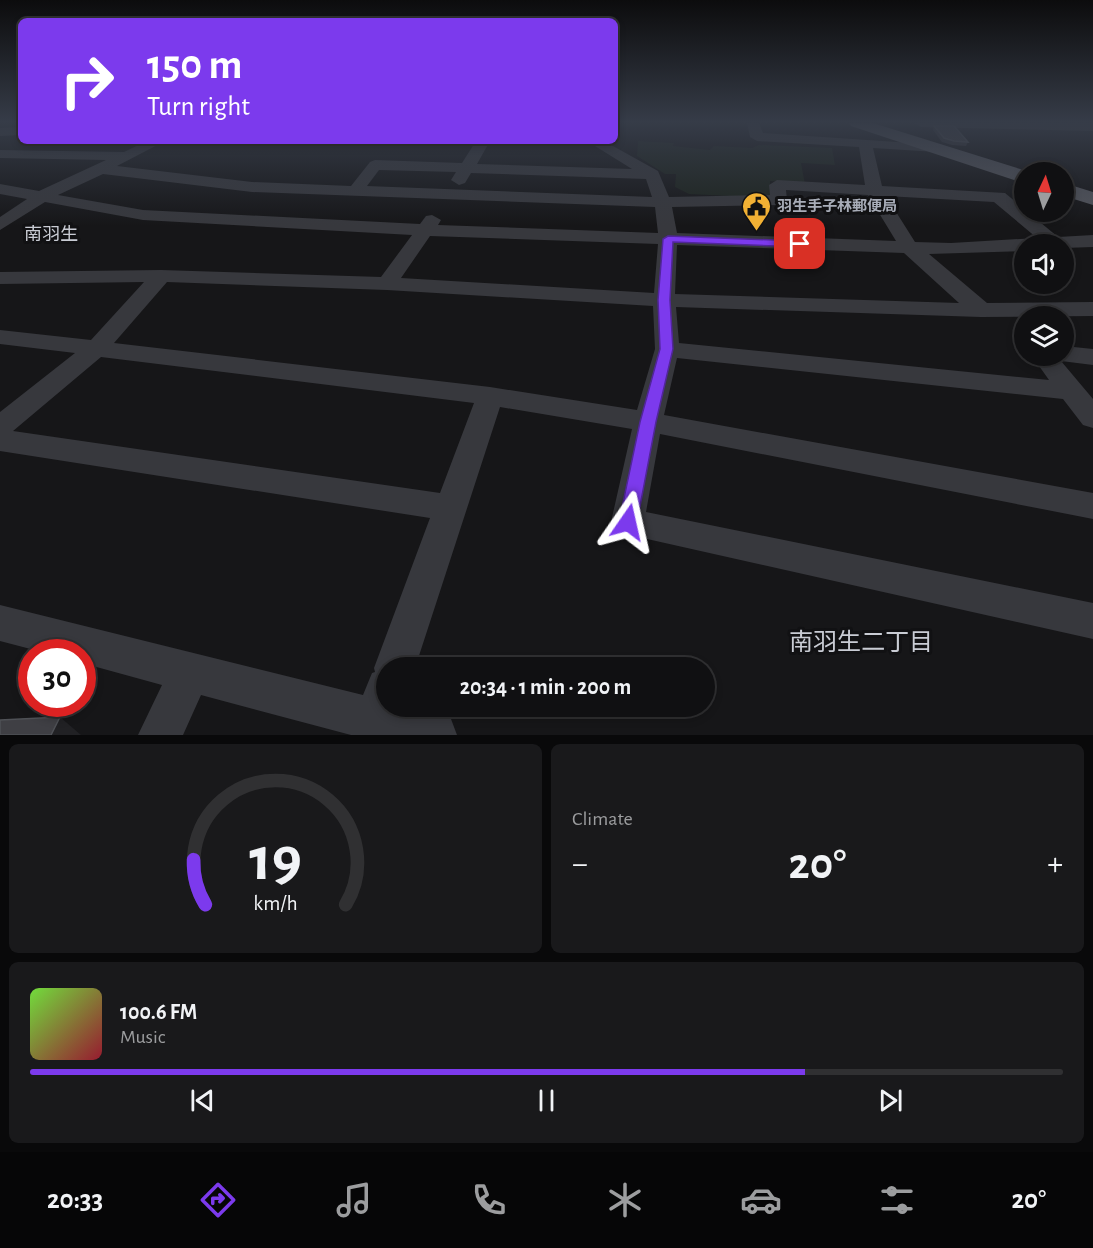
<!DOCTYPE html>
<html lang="en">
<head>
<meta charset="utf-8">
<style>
	:root { --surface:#101012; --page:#19191b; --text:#f1f3f6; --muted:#9c9d9f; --line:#303032; --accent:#7c3aed }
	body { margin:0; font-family:"Alegreya Sans","Noto Sans JP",sans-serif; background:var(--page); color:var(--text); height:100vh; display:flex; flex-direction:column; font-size:22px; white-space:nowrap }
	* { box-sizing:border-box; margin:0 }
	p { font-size:20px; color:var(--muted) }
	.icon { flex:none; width:33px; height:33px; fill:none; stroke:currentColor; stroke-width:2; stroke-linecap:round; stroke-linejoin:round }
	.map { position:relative; height:735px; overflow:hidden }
	.drawer { display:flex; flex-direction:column; gap:9px; padding:9px; background:#09090a; flex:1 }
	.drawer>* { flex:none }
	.banner { position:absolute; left:18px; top:18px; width:600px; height:126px; border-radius:9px; box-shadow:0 3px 9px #0003,0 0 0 2px var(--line); background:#7c3aed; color:#fff; overflow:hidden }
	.needle { width:39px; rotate:4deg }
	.tools { position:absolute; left:1014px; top:162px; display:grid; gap:12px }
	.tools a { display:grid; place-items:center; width:60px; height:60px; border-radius:50%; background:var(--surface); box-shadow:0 3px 9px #0003,0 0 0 2px var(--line); font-size:30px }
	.speed { position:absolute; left:18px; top:639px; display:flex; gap:12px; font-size:30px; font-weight:700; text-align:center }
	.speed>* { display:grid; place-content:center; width:78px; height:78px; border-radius:50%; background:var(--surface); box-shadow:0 3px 9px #0003,0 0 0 2px var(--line); line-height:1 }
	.speed .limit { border:9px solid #d22; background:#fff; color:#111 }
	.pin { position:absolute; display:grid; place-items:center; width:51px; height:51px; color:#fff; margin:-26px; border-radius:12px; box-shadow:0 3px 9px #0006 }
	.me { position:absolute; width:66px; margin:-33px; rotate:11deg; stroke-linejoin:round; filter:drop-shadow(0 0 4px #0008) }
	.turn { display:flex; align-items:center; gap:21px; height:126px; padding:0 30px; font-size:27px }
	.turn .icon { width:78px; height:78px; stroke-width:2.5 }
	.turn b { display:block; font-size:42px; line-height:51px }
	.big { font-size:45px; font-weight:700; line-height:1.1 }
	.drawer .tile { flex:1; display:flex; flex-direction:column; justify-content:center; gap:9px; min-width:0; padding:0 21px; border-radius:9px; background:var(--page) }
	.drawer .dial { align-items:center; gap:0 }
	.dial svg { height:156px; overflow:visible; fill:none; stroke:var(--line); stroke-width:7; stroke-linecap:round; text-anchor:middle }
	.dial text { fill:var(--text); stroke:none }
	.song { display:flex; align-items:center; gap:18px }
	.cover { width:72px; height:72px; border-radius:9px; background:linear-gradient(135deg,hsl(100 70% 55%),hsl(350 70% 35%)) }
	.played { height:6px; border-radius:3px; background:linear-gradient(90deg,var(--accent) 75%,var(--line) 75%) }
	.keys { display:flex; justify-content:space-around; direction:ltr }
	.heat { display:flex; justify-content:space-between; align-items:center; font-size:33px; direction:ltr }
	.drawer .tiles { flex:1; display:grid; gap:9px; grid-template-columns:1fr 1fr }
	.tile:last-child { grid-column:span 2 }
	.trip { position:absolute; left:376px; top:657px; width:339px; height:60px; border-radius:30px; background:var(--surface); box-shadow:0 3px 9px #0003,0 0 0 2px var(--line); font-weight:700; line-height:60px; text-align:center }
	.dock { display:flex; height:96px; justify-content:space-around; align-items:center; background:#060607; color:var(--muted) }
	.dock .icon { width:42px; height:42px }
	.dock .on { color:var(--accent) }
	.dock b { font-size:27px; color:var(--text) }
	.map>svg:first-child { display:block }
</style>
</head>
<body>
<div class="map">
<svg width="1093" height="735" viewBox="0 0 1093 735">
	<rect width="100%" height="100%" fill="#161618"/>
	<path fill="#1c231d" d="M638,141l36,2 -1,3 37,4 4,-4 38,2 7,-3 73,3 3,17 -34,-2 4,21 -35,-3 1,15 -3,2 -79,-4 -14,-7 1,-13h-11l-28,-18z"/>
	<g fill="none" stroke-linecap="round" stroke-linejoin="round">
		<g fill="#37383d" fill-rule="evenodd">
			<path d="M747,123h12l4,10 179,12v6l-5,1 -64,-4 9,38 123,7 53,44 35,-2v12l-29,1v-4h-40v7l-95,3 58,49 106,-1v14l-112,1 -305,-10 3,36 370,37 -17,-24h32v-10l29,3v16l-32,-4 32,38v29l-10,-3 -20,-26 -386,-41 -13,57 429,78v26l-433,-85 -14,78 447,91v36l-477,-107 -5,-10 21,-93 -132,-22 -85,261h-28v38c23,0 42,5 64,13l6,16h-106l-150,-40 -18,40h-45l24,-50 -80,-22v-11h-40l-42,-11v-36l363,90 9,-22 3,-1 -1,-4 56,-150 -430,-67v-39l75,-59 -75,-9v-14l91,10 53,-58 -144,2v-12l161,-2 220,7 31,-42 -269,-15 -98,-18 -45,28v-13l27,-18 -27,-5v-10l39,7 67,-31 -106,-2v-8l124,2 23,-11h18l-48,25 135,16 99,4 19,-24 5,-2 87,3 14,-22h14l-13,23 155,5 -45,-28h17l54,30 11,26 101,-2 -1,-10 8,-5 88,5 -6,-38 -102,-6 -7,-4zM379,170l77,2 -5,8 8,5 6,-2 6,-10 175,6 6,18 -285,-11zM103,174l149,18 403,15 3,26 -220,-8 3,-5 -9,-5 -6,1 -6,8 -277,-14 -85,-15zM786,190l82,5 28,46 -219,-8 -5,-26 107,-2 8,-5zM886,196l108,6 43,36 -86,5 -36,-1zM430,236l228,8 -4,49 -253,-15zM677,245l227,8 55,50 -284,-9zM167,282l220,8 266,16 2,43 -18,61 -147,-23 -376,-44zM101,357l373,46 -34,90 -427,-62z"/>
			<path d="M914,123h179v8l-172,-4z"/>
			<path d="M21,127v8l-21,1v-8z"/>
		</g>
		<g fill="#53555c" fill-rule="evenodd">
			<path d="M849,123h24l157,49h-6v11l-7,-2 -166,-55z"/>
			<path d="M1064,183l29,9v13l-29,-9z"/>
		</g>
	</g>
	<path fill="#323236" d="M934,126l34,16 -2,4 -14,-1 -10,-3 -9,-12z"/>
	<path fill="#212124" d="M60,717l21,18h-30z"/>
	<g fill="#3f3f44" stroke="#4f5156" stroke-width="1.5">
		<path d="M934,126h20l14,16 -14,-1 -10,-3z"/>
		<path d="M60,717l-9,18h-51v-15z"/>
	</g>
	<linearGradient id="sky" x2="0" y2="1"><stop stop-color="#0c0c0d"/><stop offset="0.54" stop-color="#363c48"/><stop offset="1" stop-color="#363c48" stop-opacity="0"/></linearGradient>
	<rect width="1093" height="226" fill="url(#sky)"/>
	<path fill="#7c3aed" stroke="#51269a" stroke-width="1.5" d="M668,236l132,5 5,3 -5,3 -127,-5 -3,58 3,49 -17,73 -19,100 -2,5 -7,2 -6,-2 -3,-5 21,-100 20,-73 -2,-49 5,-61z"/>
	<defs>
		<symbol id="civic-pin" viewBox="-11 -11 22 30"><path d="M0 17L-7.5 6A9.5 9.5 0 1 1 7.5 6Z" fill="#f2b134" stroke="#111113"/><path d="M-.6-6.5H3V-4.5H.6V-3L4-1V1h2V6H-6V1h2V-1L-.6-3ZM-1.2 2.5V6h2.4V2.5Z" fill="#111"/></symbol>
	</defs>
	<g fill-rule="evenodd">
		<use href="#civic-pin" x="740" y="190" width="33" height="45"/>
	</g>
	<g text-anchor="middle" stroke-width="6" stroke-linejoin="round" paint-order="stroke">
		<g font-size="15" font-weight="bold" fill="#a8adb8" stroke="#111113" text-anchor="start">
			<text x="777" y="211">羽生手子林郵便局</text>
		</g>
		<g font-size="18" fill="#c9ccd4" stroke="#111113">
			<text x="51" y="240">南羽生</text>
		</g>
		<g font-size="24" fill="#c9ccd4" stroke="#111113">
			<text x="861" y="650">南羽生二丁目</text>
		</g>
	</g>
</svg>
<div class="tools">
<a><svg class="needle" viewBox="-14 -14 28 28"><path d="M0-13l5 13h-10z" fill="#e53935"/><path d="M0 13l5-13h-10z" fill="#9c9d9f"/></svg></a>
<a><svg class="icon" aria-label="sound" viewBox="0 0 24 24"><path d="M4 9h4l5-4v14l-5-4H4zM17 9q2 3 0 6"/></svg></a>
<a><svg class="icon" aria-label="layers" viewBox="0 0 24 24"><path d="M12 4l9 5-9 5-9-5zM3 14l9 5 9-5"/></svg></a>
</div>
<div class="speed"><div class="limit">30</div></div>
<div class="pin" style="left:800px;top:244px;background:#d93025"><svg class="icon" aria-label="arrive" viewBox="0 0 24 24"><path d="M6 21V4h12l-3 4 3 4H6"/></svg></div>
<svg class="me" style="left:628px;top:522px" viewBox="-20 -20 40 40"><path d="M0-17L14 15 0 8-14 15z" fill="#7c3aed" stroke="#fff" stroke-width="4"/></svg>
<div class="trip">20:34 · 1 min · 200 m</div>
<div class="banner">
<div class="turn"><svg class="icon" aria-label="right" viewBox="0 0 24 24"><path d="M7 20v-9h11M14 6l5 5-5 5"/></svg><div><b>150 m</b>Turn right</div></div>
</div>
</div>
<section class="drawer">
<div class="tiles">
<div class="tile dial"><svg viewBox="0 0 100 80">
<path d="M14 69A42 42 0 1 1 86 69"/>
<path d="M14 69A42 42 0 0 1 8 46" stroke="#7c3aed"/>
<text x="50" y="56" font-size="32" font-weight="700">19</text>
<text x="50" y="72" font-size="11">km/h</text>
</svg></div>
<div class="tile"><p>Climate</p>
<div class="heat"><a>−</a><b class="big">20°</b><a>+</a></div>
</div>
<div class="tile">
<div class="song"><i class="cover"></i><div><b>100.6 FM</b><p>Music</p></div></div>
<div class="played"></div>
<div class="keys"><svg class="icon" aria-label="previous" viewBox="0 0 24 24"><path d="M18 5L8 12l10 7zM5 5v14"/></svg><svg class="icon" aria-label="pause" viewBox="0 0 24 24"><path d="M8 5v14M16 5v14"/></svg><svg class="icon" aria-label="next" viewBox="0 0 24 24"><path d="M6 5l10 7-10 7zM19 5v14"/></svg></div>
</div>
</div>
</section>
<nav class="dock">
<b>20:33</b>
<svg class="icon on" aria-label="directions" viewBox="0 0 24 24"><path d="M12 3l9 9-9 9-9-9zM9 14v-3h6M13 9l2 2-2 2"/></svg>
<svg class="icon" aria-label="music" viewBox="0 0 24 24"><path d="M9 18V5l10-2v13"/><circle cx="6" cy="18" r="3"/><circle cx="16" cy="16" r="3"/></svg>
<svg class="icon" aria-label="phone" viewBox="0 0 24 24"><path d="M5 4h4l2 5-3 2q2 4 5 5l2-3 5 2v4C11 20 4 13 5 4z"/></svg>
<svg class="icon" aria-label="climate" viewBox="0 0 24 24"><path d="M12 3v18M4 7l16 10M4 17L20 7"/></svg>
<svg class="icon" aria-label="car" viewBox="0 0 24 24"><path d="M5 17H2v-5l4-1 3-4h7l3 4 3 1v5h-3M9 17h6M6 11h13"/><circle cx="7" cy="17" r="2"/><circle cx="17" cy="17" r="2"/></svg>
<svg class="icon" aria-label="filters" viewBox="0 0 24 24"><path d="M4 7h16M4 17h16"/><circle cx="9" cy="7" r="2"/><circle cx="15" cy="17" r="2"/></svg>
<b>20°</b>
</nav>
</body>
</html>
